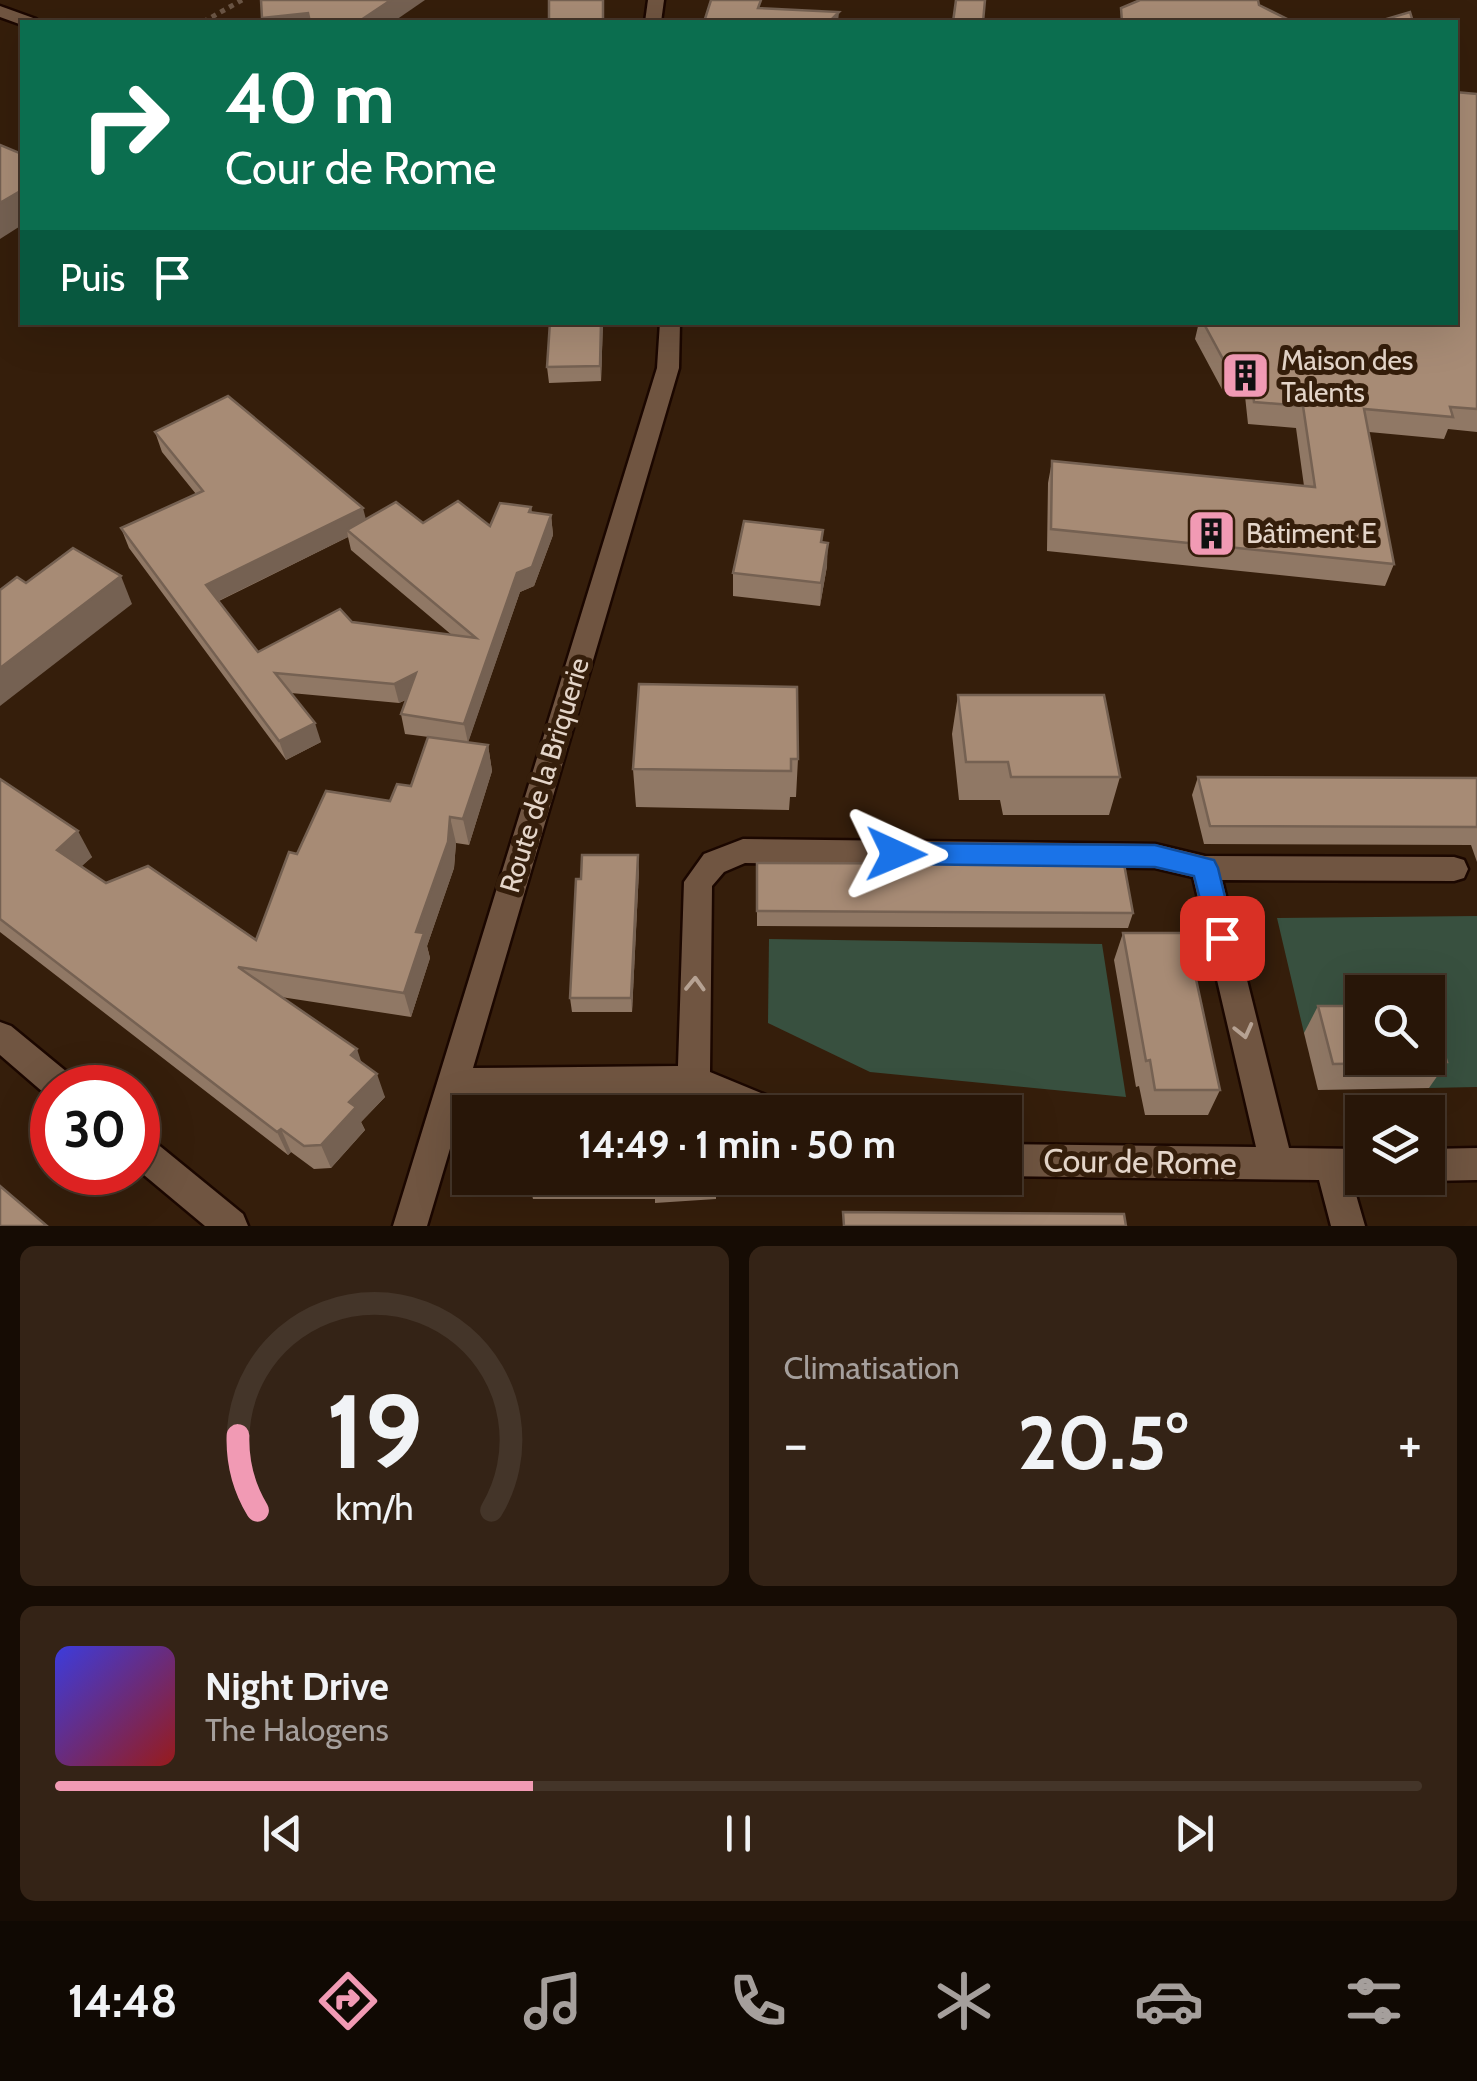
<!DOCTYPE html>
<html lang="fr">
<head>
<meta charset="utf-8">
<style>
	:root { --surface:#281608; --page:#342316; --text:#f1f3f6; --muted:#a59f9c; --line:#443529; --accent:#f19ab4 }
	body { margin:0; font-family:Cabin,sans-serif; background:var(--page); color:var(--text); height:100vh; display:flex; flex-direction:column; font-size:38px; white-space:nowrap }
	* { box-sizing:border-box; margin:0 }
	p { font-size:32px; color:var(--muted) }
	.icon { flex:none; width:55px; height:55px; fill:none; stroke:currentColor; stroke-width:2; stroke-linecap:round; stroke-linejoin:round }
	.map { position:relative; height:1226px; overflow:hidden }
	.side { display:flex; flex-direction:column; gap:20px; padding:20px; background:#160c04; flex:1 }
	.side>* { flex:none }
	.guide { position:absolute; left:20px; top:20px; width:1438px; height:305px; border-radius:0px; box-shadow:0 10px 40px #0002,0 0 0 2px var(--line); background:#0b6e4f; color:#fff; overflow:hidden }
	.controls { position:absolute; left:1345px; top:975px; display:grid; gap:20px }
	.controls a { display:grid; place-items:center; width:100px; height:100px; border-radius:0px; background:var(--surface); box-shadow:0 10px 40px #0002,0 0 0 2px var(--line); font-size:50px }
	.speed { position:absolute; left:30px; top:1065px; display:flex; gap:20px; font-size:50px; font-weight:700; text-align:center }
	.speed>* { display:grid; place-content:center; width:130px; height:130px; border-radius:50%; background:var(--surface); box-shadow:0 10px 40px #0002,0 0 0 2px var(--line); line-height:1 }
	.speed .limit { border:15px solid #d22; background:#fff; color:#111 }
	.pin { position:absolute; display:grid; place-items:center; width:85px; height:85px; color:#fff; margin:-42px; border-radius:20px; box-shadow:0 5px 15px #0006 }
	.me { position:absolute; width:110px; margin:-55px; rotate:91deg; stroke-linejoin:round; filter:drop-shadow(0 0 8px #0008) }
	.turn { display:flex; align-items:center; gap:35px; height:210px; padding:0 40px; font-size:45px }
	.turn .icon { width:130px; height:130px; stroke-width:2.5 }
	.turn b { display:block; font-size:70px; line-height:85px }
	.then { display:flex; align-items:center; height:95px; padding:0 40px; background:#0003; gap:20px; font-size:38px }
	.big { font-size:75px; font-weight:700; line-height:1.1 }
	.side .tile { flex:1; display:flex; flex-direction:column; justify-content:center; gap:15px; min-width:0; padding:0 35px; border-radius:15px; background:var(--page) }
	.side .dial { align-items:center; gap:0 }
	.dial svg { height:260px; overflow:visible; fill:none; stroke:var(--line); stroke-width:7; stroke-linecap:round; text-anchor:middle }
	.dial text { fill:var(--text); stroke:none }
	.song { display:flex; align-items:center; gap:30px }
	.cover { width:120px; height:120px; border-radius:15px; background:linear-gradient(135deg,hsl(240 70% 55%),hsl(0 70% 35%)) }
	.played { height:10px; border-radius:5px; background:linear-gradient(90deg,var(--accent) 35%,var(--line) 35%) }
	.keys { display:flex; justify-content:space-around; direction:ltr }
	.heat { display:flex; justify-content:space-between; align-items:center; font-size:55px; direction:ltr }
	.side .tiles { flex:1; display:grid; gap:20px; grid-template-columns:1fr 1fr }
	.tile:last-child { grid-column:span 2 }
	.trip { position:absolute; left:452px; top:1095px; width:570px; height:100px; border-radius:0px; background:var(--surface); box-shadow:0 10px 40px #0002,0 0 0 2px var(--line); font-weight:700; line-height:100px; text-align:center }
	.dock { display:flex; height:160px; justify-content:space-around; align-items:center; background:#100903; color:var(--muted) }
	.dock .icon { width:70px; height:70px }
	.dock .on { color:var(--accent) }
	.dock b { font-size:45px; color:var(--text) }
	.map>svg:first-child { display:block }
</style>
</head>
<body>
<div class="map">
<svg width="1477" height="1226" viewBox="0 0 1477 1226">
	<rect width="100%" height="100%" fill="#351e0b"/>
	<g fill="#38503f">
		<path d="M1477,916v171l-48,1 -9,-30h8v-66h-66v41h-58l-27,-115z"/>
		<path d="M769,939l333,5 24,153 -256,-25 -102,-49z"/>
	</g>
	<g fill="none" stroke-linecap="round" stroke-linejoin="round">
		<defs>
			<g id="minor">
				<path d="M648,0h16l-3,22h-16z"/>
				<path d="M0,6l36,13 2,3 -16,3 -22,-8z"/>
				<path d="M660,322h20l-1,46 -206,700 205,-2 6,-184 20,-28 39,-15 412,5 50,12 249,1 10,3 4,9 -4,9 -10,3 -232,-1 67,268 73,1v29h9l-19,3 13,45h-34l-12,-46 -314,-4v-32l251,3 -63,-270 -38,-9 -410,-5 -21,9 -12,14 -2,186 70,29 5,11h-52l-40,-16 -228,2 -38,128h-34l264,-858z"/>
				<path d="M0,1022l11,4 62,51 5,11h-26l-1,11 -51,-44z"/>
				<path d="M138,1133l12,5 93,76 5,12h-43l-67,-56z"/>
				<path d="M1477,1148v32l-49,1 -9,-3h9v-29z"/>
			</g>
		</defs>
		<use href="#minor" stroke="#1b0700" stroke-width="5"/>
		<path stroke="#6b5645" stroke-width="5" stroke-dasharray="5 5" stroke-linecap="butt" d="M203,22l39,-22"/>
		<use href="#minor" fill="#705541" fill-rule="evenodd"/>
	</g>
	<g fill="#907865" fill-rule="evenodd">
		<path d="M1477,94v338l-29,-3 -4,10 -75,-7 25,132 -9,22 -338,-35 1,-68 4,-22 252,25 -8,-58 -48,-4 -3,-28 -21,-3 -29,-54 4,-17h256z"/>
		<path d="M550,322h53l-2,59 -52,2 -2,-16z"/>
		<path d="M155,432l211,87 124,7 41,-19 1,6 19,2 2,20 -19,51 -14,6 -52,150 20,3 4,26 -23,74 -13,-2 -2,25 -27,78 3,12 -19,59 -130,-20 81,66 23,34 -24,25 4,8 -34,38 -17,1 -23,-17 -3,3 -288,-223v-153l92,78 -11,9 25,17 150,57 41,-86 93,-53 21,-15 26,-48 -32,-4 -4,-20 5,-14 -7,3 -108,-10 30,49 -35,18 -157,-212 -8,-20 75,-34 -34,-42zM348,537l3,13 102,86 -101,-14 -94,30 -39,-51z"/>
		<path d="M823,530l-1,12 5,24 -7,40 -87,-10v-23z"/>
		<path d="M958,695l162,82 -11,38h-106l-3,-15h-41l-7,-66z"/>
		<path d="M798,759l-2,38h-6l-1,13 -153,-3 -3,-38z"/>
		<path d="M1198,777l279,1v84l-6,-17 -267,-1 -12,-49z"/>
		<path d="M757,863l376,50 -5,15 -371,-2z"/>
		<path d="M639,870l-7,142h-60l-2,-14z"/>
		<path d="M1123,933l97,157 -12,25h-63l-6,-29 -3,1 -22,-127z"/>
		<path d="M1318,1006l129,56 -18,26 -111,2 -14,-57z"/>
		<path d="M528,1178h188v21l-61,4v-4h-122z"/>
	</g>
	<g fill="#756152">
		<path d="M391,0h34l-32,22h-35z"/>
		<path d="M839,12l-1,10h-9z"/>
		<path d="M308,13l2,9h-47l-1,-4z"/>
		<path d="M22,190v35l-22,14v-36z"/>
		<path d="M601,322h2l-2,59 -1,-15z"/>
		<path d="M363,508l5,19 -21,3 1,7 -136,67 -6,-19z"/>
		<path d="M551,515l2,20 -19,51 -14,6 -52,151 -4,-19 53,-151z"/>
		<path d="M828,543l-1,23 -7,40 1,-23z"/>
		<path d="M121,576l11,28 -132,102v-38z"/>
		<path d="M416,673l5,19 -22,11 -5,-19z"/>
		<path d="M315,723l6,19 -35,18 -7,-19z"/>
		<path d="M488,745l4,26 -23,74 -6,-26z"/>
		<path d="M450,817l6,26 -2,25 -27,78 3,12 -19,59 -7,-24 12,-61z"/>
		<path d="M78,831l14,26 -21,19 -14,-26z"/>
		<path d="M638,855l1,15 -7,142 -1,-14z"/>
		<path d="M357,1049l8,24 -14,-18z"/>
		<path d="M377,1074l8,23 -24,25 4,8 -34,38 -10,-23 28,-43z"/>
		<path d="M281,1129l10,23 -3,3 -11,-23z"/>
	</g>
	<g fill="#a78b75" stroke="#756152" stroke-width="2.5">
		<path d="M261,0h130l-33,22h-48l-2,-9 -46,5z"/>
		<rect x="549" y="0" width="54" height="22"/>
		<path d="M711,0h50l-3,8 81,4 -10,10h-125z"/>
		<path d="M956,0h29l-2,22h-30z"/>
		<path d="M1140,0h118l1,5 30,15 1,2h-168l-1,-14z"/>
		<path d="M1410,12l3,10h-29l-1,-2z"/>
		<path d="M1455,92l22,2v315l-27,-2 3,10 -89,-8 30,155 -343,-35 1,-68 263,26 -12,-81 -49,-4 -3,-28 -21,-2 -27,-50h252z"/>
		<path d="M0,145l22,9v36l-22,13z"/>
		<path d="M550,322h51l-1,44 -53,1z"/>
		<path d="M228,396l135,112 -157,77 52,67 82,-43 12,13 124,16 -129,-108 49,-28 27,21 35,-22 32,25 10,-23 31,4 -2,5 22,3 -19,52 -15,6 -53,151 -63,-10 15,-41 -22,11 -119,-11 40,50 -36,18 -158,-213 82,-37 -48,-59z"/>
		<path d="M744,521l79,9 -2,12 7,1 -7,40 -88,-10z"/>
		<path d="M73,548l48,28 -121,92v-78l17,-13 9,6z"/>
		<path d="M639,684l158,3 1,72h-7v12l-158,-2z"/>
		<path d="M958,695h146l16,82h-109l-3,-15h-42z"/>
		<path d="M428,737l60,8 -25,74 -13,-2 -2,25 -32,90 8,1 -20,60 -166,-26 119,82 -6,6 26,19 -28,28 7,5 -35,38 -17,1 -23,-17 -4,3 -277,-213v-140l78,52 -21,19 49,33 42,-17 108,74 33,-88 8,2 29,-63 64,10 7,-17 14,2z"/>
		<path d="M1198,777l279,1v49l-267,-1z"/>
		<path d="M582,855h56l-7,143h-61l6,-119h5z"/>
		<path d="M757,863l367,1 9,49 -376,-2z"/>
		<path d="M1123,933h63l34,157h-65l-5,-30 -4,1z"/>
		<path d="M1318,1006h44v52h66v-52h1l18,56 -114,2z"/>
		<path d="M0,1186l47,40h-47z"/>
		<path d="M843,1212l281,2 2,12h-282z"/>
	</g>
	<defs><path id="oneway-chevron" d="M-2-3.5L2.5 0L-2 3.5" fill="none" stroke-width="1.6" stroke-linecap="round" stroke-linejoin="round" transform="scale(2.5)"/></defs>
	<g stroke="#b6a293">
		<use href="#oneway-chevron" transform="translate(695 984) rotate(-88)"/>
		<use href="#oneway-chevron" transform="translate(1244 1031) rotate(76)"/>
	</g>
	<path fill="#1a73e8" stroke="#114b97" stroke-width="2.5" d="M896,843l259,2 59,15 4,8 17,70 -4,8 -9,3 -10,-3 -18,-70 -39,-9 -259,-3 -9,-3 -3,-7 3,-8z"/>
	<defs>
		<symbol id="building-square" viewBox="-11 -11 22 22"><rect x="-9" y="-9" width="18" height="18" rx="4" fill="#f19ab4" stroke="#351e0b"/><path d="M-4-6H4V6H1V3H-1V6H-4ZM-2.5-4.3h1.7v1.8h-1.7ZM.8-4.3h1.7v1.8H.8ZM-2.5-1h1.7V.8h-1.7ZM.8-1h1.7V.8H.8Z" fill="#111"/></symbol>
	</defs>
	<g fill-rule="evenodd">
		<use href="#building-square" x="1218" y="348" width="55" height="55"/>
		<use href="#building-square" x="1184" y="506" width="55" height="55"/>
	</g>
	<g text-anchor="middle" stroke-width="10" stroke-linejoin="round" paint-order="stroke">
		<g font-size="28" fill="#e4d5c9" stroke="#351e0b" text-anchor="start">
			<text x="1281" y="370">Maison des<tspan x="1281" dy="32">Talents</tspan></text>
			<text x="1246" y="543">Bâtiment E</text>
		</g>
		<g font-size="28" fill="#e4d5c9" stroke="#351e0b">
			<text transform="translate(544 775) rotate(-73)" y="10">Route de la Briquerie</text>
		</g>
		<g font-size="32" fill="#e4d5c9" stroke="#351e0b">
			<text transform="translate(1140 1162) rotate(1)" y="11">Cour de Rome</text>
		</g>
	</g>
</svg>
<div class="controls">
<a><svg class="icon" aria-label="search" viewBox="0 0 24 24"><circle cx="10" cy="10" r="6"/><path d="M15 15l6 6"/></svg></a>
<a><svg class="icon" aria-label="layers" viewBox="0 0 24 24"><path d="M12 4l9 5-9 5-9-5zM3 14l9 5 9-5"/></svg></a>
</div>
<div class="speed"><div class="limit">30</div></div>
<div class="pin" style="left:1222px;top:938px;background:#d93025"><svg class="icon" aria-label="arrive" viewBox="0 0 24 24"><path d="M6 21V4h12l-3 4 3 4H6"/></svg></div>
<svg class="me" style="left:896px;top:854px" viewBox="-20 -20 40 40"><path d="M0-17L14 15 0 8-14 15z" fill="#1a73e8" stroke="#fff" stroke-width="4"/></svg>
<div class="trip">14:49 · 1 min · 50 m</div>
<div class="guide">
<div class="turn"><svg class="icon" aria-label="right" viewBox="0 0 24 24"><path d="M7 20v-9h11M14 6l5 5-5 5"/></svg><div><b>40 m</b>Cour de Rome</div></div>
<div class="then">Puis<svg class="icon" aria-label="arrive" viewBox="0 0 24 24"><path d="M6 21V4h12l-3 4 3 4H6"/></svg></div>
</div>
</div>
<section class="side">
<div class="tiles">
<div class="tile dial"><svg viewBox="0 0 100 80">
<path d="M14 69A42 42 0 1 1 86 69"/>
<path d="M14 69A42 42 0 0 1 8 46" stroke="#f19ab4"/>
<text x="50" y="56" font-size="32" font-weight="700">19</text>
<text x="50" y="72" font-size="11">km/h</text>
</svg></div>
<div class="tile"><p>Climatisation</p>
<div class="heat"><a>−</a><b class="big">20.5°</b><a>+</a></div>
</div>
<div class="tile">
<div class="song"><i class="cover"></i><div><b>Night Drive</b><p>The Halogens</p></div></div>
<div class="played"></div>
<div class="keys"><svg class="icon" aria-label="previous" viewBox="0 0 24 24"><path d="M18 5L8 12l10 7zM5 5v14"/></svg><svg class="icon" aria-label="pause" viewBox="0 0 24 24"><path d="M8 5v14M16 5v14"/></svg><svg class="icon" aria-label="next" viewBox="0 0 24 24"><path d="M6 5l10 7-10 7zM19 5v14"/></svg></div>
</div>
</div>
</section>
<nav class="dock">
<b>14:48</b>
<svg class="icon on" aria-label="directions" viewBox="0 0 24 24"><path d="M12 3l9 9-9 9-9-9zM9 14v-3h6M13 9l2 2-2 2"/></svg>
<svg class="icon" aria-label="music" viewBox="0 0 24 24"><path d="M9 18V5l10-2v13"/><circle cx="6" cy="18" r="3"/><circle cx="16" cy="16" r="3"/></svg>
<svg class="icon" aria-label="phone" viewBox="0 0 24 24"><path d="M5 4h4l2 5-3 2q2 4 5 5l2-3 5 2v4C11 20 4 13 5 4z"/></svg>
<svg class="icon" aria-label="climate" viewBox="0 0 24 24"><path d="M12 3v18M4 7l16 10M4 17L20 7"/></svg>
<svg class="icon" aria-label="car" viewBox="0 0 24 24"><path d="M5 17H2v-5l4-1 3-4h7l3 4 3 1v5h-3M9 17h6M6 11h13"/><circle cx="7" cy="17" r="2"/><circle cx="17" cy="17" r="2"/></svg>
<svg class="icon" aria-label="filters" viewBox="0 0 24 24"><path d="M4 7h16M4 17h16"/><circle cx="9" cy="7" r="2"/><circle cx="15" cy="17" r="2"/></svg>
</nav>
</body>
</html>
